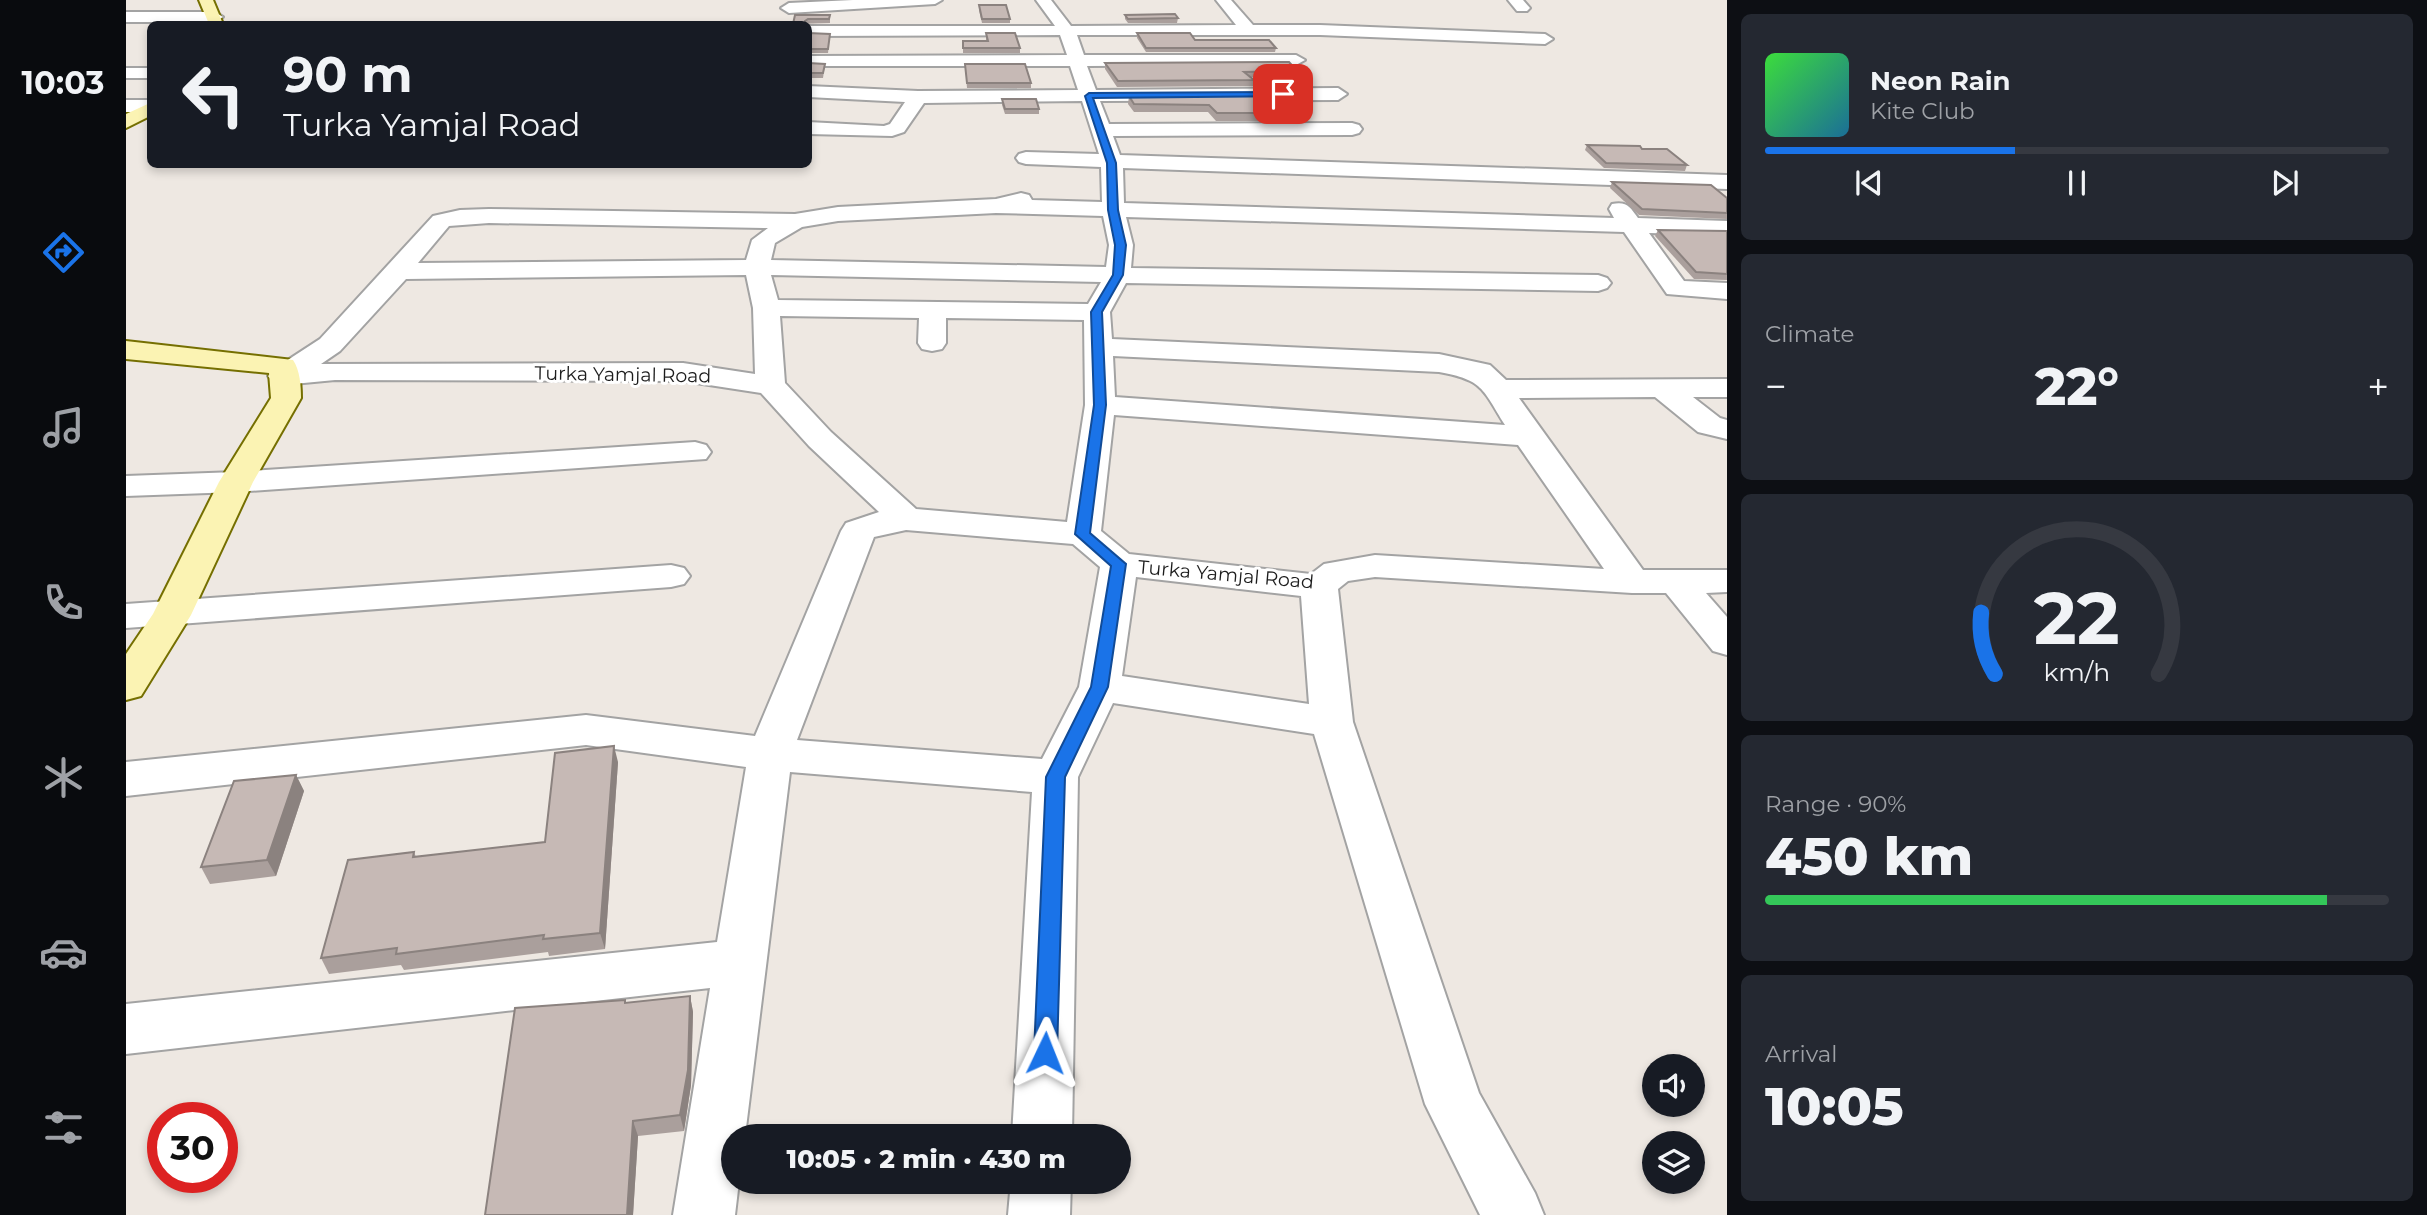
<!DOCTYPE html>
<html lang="en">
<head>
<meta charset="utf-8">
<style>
	:root { --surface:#171b24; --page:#242831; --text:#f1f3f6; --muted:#9ea1a6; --line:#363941; --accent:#1a73e8 }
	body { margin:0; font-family:Montserrat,sans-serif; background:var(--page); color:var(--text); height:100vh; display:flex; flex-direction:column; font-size:26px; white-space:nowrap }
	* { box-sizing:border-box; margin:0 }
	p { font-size:23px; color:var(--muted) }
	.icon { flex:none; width:38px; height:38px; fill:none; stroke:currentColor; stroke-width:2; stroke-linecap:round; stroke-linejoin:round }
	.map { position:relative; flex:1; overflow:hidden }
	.panel { display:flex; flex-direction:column; gap:14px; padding:14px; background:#0d0f14; width:700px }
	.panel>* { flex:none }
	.top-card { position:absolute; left:21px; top:21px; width:665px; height:147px; border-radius:10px; box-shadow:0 4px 10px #0003; background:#171b24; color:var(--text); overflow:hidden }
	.buttons { position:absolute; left:1516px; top:1054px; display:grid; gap:14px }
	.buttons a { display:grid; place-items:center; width:63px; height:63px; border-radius:50%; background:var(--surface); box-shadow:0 4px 10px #0003; font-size:35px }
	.speed { position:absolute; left:21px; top:1102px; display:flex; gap:14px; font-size:35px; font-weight:700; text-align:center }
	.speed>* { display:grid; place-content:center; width:91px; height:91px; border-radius:50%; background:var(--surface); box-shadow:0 4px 10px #0003; line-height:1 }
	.speed .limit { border:10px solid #d22; background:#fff; color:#111 }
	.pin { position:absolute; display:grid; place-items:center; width:60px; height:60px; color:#fff; margin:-30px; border-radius:14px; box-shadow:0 4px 10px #0006 }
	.me { position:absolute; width:77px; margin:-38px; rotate:2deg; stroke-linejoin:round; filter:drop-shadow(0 0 5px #0008) }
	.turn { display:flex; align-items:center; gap:24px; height:147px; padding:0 21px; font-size:32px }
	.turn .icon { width:91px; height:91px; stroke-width:2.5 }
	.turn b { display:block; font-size:49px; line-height:60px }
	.big { font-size:52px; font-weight:800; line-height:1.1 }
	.panel .widget { flex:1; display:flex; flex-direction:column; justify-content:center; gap:10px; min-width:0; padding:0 24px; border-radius:10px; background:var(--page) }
	.panel .dial { align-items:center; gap:0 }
	.dial svg { height:182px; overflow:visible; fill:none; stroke:var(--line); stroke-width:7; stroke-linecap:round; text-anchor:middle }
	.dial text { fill:var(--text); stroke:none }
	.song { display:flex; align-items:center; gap:21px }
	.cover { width:84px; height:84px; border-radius:10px; background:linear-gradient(135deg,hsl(120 70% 55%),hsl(200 70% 35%)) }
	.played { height:7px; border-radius:4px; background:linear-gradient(90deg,var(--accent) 40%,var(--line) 40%) }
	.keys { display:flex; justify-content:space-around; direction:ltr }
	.heat { display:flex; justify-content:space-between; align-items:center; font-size:38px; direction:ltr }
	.charge { height:10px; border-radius:5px; background:linear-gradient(90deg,#34c759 90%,var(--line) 0) }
	.trip { position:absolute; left:595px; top:1124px; width:410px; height:70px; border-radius:35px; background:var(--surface); box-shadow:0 4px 10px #0003; font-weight:800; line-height:70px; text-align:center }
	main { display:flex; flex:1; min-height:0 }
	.menu { display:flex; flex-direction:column; width:126px; justify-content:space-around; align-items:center; background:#090b0e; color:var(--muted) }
	.menu .icon { width:49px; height:49px }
	.menu .current { color:var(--accent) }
	.menu b { font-size:32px; color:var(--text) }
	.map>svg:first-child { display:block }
</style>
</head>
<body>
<main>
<nav class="menu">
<b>10:03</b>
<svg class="icon current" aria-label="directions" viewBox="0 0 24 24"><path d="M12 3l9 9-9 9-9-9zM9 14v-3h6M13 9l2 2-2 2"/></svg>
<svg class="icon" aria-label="music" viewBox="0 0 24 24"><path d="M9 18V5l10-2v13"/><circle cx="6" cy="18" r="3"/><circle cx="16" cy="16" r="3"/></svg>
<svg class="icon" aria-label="phone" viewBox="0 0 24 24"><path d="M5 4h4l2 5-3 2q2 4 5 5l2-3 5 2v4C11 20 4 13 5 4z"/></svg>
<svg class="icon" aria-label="climate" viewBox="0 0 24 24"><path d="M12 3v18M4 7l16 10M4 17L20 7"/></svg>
<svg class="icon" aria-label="car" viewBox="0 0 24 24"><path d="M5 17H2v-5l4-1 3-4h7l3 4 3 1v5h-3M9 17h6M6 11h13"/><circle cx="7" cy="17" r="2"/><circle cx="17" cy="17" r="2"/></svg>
<svg class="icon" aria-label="filters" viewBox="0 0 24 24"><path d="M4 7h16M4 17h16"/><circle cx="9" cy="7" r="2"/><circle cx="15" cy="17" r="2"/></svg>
</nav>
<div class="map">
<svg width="1601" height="1215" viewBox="0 0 1601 1215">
	<rect width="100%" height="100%" fill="#eee8e2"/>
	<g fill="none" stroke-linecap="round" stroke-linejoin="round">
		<defs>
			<g id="minor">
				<path d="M727,0h89l-7,4 -146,9 -8,-5 8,-5z"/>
				<path d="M910,0h15l20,26 165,-1 -20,-25h15l22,25h67l225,9 8,5 -8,5 -225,-9h-243l7,20h212l9,5 -9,5 -209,1 9,24 242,-2 9,6 -9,6 -238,1 9,23 243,-1 7,2 3,4 -3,4 -7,2 -239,1 7,19 607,20v14l-604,-21 1,35 490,15 -5,-9 3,-5c15,-3 18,3 26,14l89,3v14l-78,-2 35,48 43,2v16l-60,-5 -43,-62 -498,-15 7,28 -2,23 467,7 9,3 4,5 -4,5 -9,3 -472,-8 -16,29 2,27 327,15 51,11 16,15 221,-1v18h-34l27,21 7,2v19l-29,-7 -43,-35 -136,1 124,172h84v22l-21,1 21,24v38l-14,-4 -47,-58h-34l-257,-16 -27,4 -10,8 15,133 126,371 56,100 9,22h-64l-55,-111 -111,-370 -201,-31 -35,74 -6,359h-60l20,-344 -242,-20 -45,364h-12v45h6l-4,34h-62l37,-227 -584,66v-50l591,-62 29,-175 -160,-22 -460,51v-34l460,-47 169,21 86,-205 5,-8 33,-11 -70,-66 -48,-53 -78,-12 -348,-1 -52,5 -10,-3 -5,-6 9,-9 43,-28 113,-123 27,-6 29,-1 306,5 43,-7 158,-8 25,-6 8,2 3,5 70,2 -1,-35 -75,-3 -7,-2 -3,-4 3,-4 7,-2 73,2 -17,-53 -158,2 -20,29 -12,4 -84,-2v-12l76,4 6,-2 15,-22 -97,-5v-11l110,5 160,-1 -8,-24h-262v-10l259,-1 -7,-20 -252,1v-10h247zM870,213l107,3 6,29 -3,22 -335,-7 4,-17 27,-16 36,-6zM363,223l279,5 -16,12 -6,20 -328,3 31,-37zM620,275l7,33 2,66 -72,-11 -362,1 19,-13 66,-72zM645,275l330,7 -13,22 -310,-4zM654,316l139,2 -1,25 4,6 10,2 10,-2 4,-6v-25l138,2 1,85 -18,117 -151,-13 -85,-77 -46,-49zM987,356l326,16c44,8 43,16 66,53l-390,-28zM988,415l404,30 86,124 -229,-14 -51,9 -13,10 -182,-20 -28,-23zM780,530l167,14 27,23 -21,120 -37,72 -245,-19 77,-203zM1010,577l165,19 8,108 -187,-28z"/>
				<path d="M1382,0h15l7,8 -3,3h-10z"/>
				<path d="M0,12h89l8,5 -8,5h-89z"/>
				<rect x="0" y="68" width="24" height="10"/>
				<rect x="0" y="100" width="24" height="12"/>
				<path d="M569,442l11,3 5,7 -5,7 -470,33 -110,4v-20l110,-4z"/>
				<path d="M545,565l13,3 6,8 -6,8 -13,3 -545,41v-24z"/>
				<path d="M885,1181h60l-1,34h-62z"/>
			</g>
			<g id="secondary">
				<path d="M73,0h14l10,24h-14z"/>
				<path d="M24,103v13l-24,12v-14z"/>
				<path d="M0,341l167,19c7,10 8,26 8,38l-48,84 -62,133 -50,81 -15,4v-46l27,-40 66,-132 52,-84 -2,-25 -143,-14z"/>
			</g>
		</defs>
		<use href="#minor" stroke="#a3a3a3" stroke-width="4"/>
		<use href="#secondary" stroke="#756f01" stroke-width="4"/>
		<use href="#minor" fill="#fff" fill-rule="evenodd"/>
		<use href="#secondary" fill="#fbf3b3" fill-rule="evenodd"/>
	</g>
	<g fill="#aa9f9c">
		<path d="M853,5l31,14v4h-28l-3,-13z"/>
		<path d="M669,15h35v8l-37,1z"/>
		<path d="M999,15l53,3 -1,5h-49l-3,-4z"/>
		<path d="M682,33l22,1 -2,19h-20z"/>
		<path d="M860,33l34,15v5h-57v-12h23z"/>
		<path d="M1011,33l58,7 81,8 -1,4h-129l-9,-14z"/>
		<path d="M682,63l17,1 -2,14h-15z"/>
		<path d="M979,63l192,8 -1,6h-46l4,3 -1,6 -136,1 -12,-18z"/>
		<path d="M839,64l66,19v5h-64z"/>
		<path d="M1003,96l161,17 -2,8h-72l-8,-9h-74l-6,-8z"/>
		<path d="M876,99l37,10v5h-34l-3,-9z"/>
		<path d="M1461,145l55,4 45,16 -2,6 -81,-3 -19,-18z"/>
		<path d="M1486,182l115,16v21l-88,-4 -29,-27z"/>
		<path d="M1532,230l69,1v49l-33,-1 -39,-43z"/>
		<path d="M492,762l-13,187 -56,7 -1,-4 -144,18 -3,-5 -72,9 -8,-16 93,-106 2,5 129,-15z"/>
		<path d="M170,775l8,16 -28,85 -66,8 -9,-17z"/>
		<path d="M564,996l3,16 -2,73 -7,46 -46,5 -5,79h-148l141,-212z"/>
	</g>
	<g fill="#8b827f">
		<path d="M488,746l4,16 -13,187 -5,-16z"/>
		<path d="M170,775l8,16 -28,85 -9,-16z"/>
		<path d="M564,996l3,16 -2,73 -7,46 -4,-16z"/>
		<path d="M507,1121l5,15 -5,79h-6z"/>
	</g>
	<g fill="#c6b9b5" stroke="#8b827f" stroke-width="2">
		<path d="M853,5h27l4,14h-28z"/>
		<path d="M1049,14l3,4 -50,1 -3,-4z"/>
		<path d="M669,15h35l-1,4h-21l-3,2v3h-12z"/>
		<path d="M682,33l22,1 -2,15h-20z"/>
		<path d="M860,33h29l5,15h-57v-7h25z"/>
		<path d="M1011,33h53l5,7h74l7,8h-130z"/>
		<path d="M1163,62l8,9 -53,1 10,8 -136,1 -13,-18z"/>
		<path d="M682,63l17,1 -2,9h-15z"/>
		<path d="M839,64h60l6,19h-64z"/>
		<path d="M1145,95l19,18h-73l-8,-8 -75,-1 -5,-8z"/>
		<path d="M876,99h34l3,10h-34z"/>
		<path d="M1461,145l53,1 2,3h25l20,16 -81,-2z"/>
		<path d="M1486,182l99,3 16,13v15l-85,-4z"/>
		<path d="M1532,230l69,1v43l-31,-2z"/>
		<path d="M488,746l-14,187 -57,6 1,-4 -148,19 1,-6 -76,10 27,-98 66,-8 -1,5 132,-15 10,-89z"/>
		<path d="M170,775l-29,85 -66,7 33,-86z"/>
		<path d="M564,996l-2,74 -8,45 -47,6 -6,94h-142l30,-207 110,-8v3z"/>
	</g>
	<path fill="#1a73e8" stroke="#114b97" stroke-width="2" d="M1157,92l3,4 -193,2 23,65 2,47 8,35 -3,30 -21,37 4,93 -16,128 36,31 -18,123 -43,90 -8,276 -4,7 -8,4 -8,-4 -3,-7 12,-276 45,-90 20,-121 -36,-32 19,-129 -3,-93 22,-37 2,-30 -7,-35 -1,-47 -22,-67 4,-3z"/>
	<g text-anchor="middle" stroke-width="6" stroke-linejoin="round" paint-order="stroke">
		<g font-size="19" fill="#1c1c1c" stroke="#fff">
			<text transform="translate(497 374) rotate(1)" y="7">Turka Yamjal Road</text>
			<text transform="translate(1100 574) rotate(5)" y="7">Turka Yamjal Road</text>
		</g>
	</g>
</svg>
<div class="buttons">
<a><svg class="icon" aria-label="sound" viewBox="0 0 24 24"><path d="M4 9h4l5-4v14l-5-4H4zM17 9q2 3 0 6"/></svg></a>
<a><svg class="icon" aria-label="layers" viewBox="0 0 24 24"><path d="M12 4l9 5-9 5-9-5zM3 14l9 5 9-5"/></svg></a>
</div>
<div class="speed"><div class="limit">30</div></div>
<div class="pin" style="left:1157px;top:94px;background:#d93025"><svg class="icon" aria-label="arrive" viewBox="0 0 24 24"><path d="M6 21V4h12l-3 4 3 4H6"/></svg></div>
<svg class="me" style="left:919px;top:1053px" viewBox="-20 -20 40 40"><path d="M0-17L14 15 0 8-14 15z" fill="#1a73e8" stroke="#fff" stroke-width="4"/></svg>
<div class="trip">10:05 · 2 min · 430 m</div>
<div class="top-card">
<div class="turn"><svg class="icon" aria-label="left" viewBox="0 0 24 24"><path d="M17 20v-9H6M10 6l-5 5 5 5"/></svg><div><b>90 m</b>Turka Yamjal Road</div></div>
</div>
</div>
<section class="panel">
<div class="widget">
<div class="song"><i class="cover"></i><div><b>Neon Rain</b><p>Kite Club</p></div></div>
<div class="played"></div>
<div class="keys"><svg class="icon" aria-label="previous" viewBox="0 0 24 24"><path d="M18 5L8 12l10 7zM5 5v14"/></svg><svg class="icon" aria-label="pause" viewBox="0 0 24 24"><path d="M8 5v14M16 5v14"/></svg><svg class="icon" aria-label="next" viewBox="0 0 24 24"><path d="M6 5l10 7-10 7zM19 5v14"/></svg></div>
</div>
<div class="widget"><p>Climate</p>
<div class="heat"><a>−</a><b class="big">22°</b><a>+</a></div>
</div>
<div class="widget dial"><svg viewBox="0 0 100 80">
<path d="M14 69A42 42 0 1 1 86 69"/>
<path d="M14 69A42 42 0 0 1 8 42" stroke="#1a73e8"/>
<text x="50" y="56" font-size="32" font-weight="700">22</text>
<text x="50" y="72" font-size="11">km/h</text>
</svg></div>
<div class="widget"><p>Range · 90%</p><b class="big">450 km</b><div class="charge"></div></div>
<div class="widget"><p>Arrival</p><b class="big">10:05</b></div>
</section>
</main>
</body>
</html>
